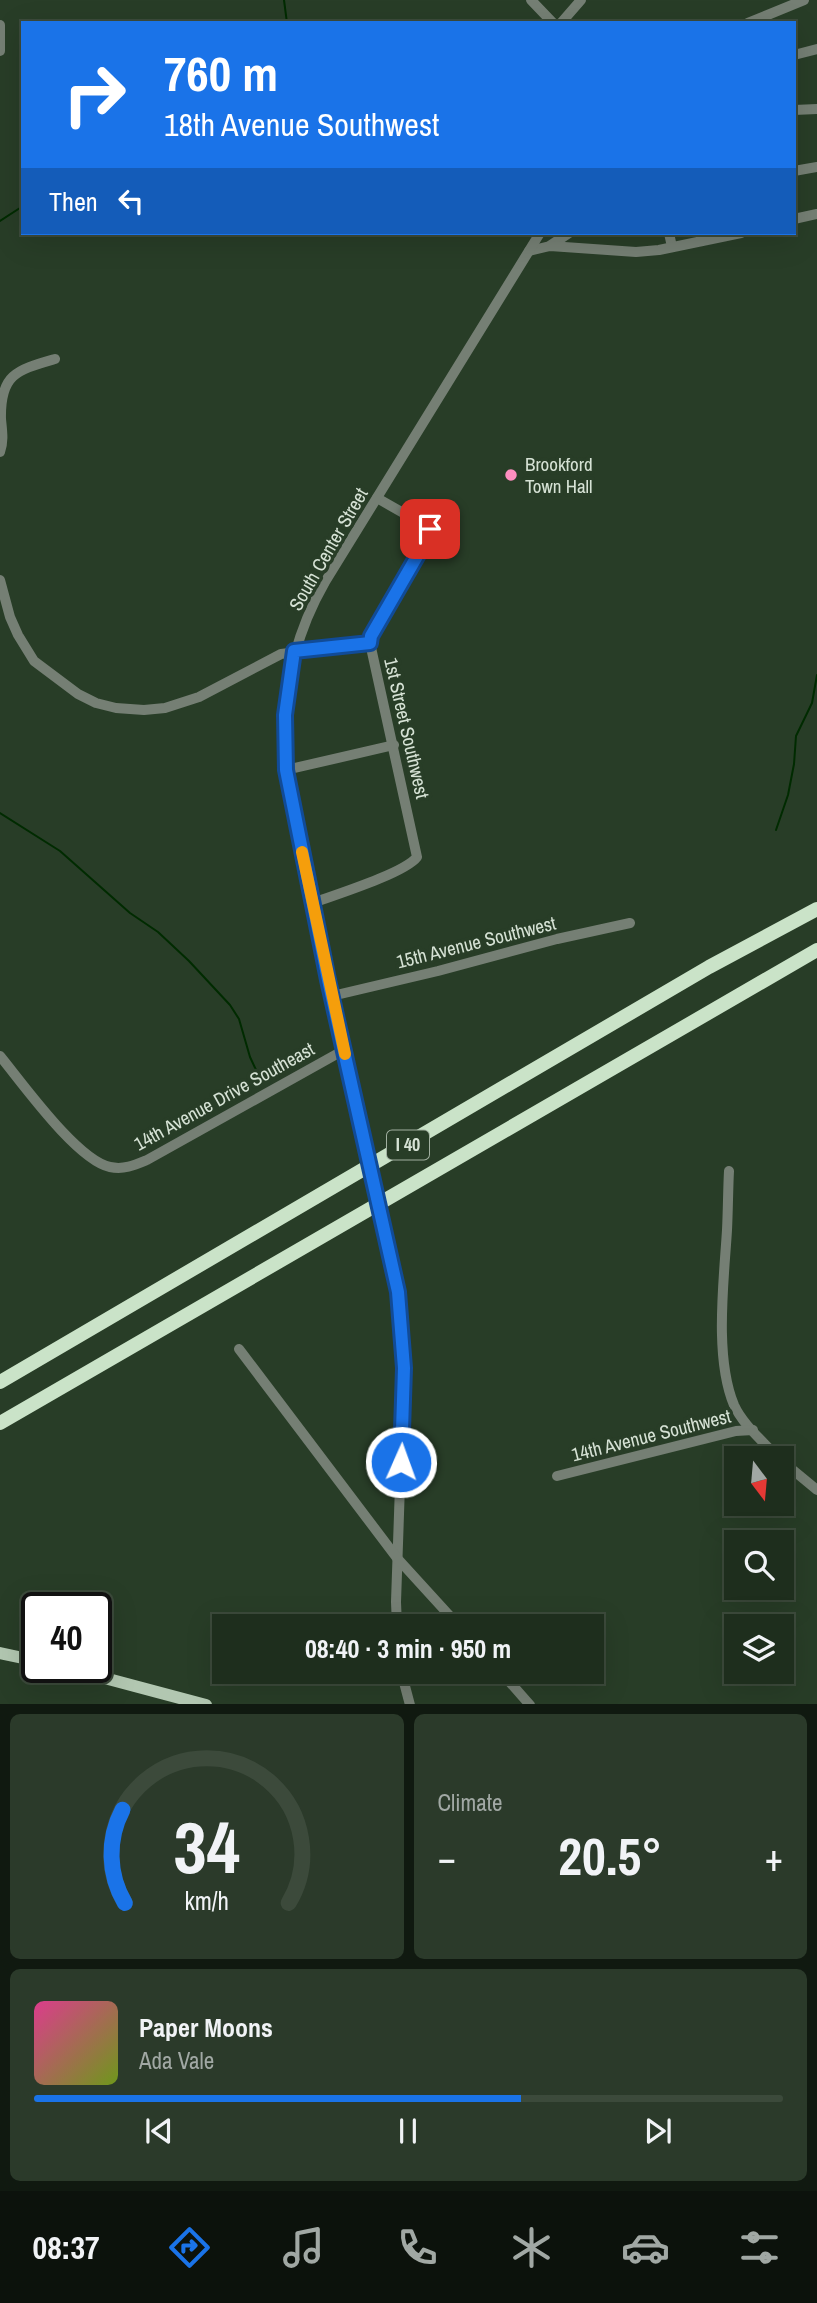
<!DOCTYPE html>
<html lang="en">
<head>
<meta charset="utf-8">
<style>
	:root { --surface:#1e2e1d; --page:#2b3a2a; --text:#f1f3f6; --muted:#a1a8a4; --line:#3c4a3b; --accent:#1a73e8 }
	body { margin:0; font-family:"Archivo Narrow",sans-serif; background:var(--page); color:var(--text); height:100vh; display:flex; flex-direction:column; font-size:26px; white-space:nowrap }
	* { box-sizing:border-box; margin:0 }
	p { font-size:23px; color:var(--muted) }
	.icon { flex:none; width:38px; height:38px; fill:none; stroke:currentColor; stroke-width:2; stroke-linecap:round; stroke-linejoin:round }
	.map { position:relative; height:1704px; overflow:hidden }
	.side { display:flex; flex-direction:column; gap:10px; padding:10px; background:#101910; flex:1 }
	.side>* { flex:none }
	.hud { position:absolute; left:21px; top:21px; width:775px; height:214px; border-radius:0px; box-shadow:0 7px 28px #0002,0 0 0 2px var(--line); background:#1a73e8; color:#fff; overflow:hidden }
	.needle { width:46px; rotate:164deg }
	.fabs { position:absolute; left:724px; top:1446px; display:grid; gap:14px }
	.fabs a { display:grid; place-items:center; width:70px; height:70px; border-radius:0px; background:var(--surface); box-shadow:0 7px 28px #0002,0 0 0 2px var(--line); font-size:35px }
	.speed { position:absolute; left:21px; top:1592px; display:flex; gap:14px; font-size:35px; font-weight:700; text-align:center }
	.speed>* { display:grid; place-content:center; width:91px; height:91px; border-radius:50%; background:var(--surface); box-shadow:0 7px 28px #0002,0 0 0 2px var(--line); line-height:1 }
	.speed .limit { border:4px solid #111; border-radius:10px; background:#fff; color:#111 }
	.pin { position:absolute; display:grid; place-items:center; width:60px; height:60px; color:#fff; margin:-30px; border-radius:14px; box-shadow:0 4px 10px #0006 }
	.me { position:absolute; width:77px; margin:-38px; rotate:2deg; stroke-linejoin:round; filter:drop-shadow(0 0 5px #0008) }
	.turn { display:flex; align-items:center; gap:24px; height:147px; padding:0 28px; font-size:32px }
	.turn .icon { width:91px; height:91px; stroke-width:2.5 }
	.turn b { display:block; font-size:49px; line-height:60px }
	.then { display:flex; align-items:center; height:66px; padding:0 28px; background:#0003; gap:14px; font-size:26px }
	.big { font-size:52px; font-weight:800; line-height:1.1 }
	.side .widget { flex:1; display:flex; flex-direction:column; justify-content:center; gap:10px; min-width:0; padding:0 24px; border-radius:10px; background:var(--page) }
	.side .dial { align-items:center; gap:0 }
	.dial svg { height:182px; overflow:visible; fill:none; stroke:var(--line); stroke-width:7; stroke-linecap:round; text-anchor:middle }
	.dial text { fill:var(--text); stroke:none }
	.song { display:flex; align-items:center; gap:21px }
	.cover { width:84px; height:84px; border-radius:10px; background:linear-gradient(135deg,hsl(330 70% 55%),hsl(80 70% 35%)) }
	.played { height:7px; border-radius:4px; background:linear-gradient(90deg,var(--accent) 65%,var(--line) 65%) }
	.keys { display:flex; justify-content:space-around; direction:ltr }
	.heat { display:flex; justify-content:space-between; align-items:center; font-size:38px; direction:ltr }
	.side .tiles { flex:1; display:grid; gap:10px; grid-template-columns:1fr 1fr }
	.widget:last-child { grid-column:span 2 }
	.trip { position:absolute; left:212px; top:1614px; width:392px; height:70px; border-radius:0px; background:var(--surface); box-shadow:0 7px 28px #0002,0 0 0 2px var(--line); font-weight:800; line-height:70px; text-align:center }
	.dock { display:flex; height:112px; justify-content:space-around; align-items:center; background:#0c120c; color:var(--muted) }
	.dock .icon { width:49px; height:49px }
	.dock .current { color:var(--accent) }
	.dock b { font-size:32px; color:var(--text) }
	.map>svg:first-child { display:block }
</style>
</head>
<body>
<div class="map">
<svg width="817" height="1705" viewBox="0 0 817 1705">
	<rect width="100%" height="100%" fill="#283d27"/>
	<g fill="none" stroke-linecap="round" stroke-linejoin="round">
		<g stroke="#002b00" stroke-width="2">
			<path d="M284,0l3,23"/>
			<path d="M0,221l23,-15"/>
			<path d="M0,813l60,38 70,62 28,19 31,29 41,44 9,14 11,38 7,15"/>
			<path d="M776,830l12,-35 6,-31 2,-28 16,-33 5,-28"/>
		</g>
		<g stroke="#757f74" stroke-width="10">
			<path d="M531,0l22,23"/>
			<path d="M561,23l20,-23"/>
			<path d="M748,23l56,-23"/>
			<path d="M0,25v26"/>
			<path d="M794,55l23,-6"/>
			<path d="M794,110l23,-1"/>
			<path d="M794,171l23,-4"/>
			<path d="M794,219l23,-5"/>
			<path d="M669,233l3,14"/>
			<path d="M551,245l18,-12"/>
			<path d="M529,251l21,-5 86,6 23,-2 82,-17"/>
			<path d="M0,452c4,-11 2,-22 1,-33 -1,-45 16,-49 54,-60"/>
			<path d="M0,580l10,37 8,18 16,26 44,33 18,9 20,5 28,2 21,-2 34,-11 82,-43 89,-11"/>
			<path d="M286,770l108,-25"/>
			<path d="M313,903c22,-8 92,-30 104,-46l-47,-214 1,-6 60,-105 -5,-6 -49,-28"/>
			<path d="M332,996l106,-25 119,-32 73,-16"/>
			<path d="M0,1056c23,28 77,104 110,111 14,3 25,-2 37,-7l197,-110"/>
			<path d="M363,1136l-75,-350c-10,-73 0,-140 37,-204l215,-349"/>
			<path d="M729,1171c-1,19 -1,39 -2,59 -3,50 -13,127 7,175 9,20 30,37 44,53"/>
			<path d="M385,1234l13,58 6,76 -8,234 1,24"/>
			<path d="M239,1349l158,209 62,68"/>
			<path d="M782,1461l35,29"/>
			<path d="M557,1476l179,-45 17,-1"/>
			<path d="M401,1671l9,34"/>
			<path d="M500,1671l30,34"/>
		</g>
		<g stroke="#b2c7b1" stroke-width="12">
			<path d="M0,1653l37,8"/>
			<path d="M67,1668l139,37"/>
		</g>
		<g stroke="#cae3c8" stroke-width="14">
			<path d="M0,1382l709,-415 108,-58"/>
			<path d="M0,1423l817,-473"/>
		</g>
		<path stroke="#757f74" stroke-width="10" d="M363,1136l22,98"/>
	</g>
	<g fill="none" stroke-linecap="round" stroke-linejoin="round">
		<defs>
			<path id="route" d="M401,1462l3,-94 -6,-76 -70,-312 -42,-210 -1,-55 9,-64 76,-8 1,-7 60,-104 -1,-3"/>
		</defs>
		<use href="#route" stroke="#114b97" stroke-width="18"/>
		<use href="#route" stroke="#1a73e8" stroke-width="12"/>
		<path stroke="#f59e0b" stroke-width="12" d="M302,852l43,202"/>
	</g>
	<circle fill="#fd8ebf" stroke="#283d27" stroke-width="2.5" cx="511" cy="475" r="7"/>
	<g text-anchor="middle" stroke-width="7" stroke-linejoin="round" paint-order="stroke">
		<rect fill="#283d27" stroke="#a2b0a1" stroke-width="2" x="387" y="1130.5" width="42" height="29" rx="5"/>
		<g font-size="18" font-weight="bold" fill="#d6e2d5">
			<text x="408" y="1151">I 40</text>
		</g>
		<g font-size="19" fill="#d6e2d5" stroke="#283d27" text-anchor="start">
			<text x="525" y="471">Brookford<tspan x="525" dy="22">Town Hall</tspan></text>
		</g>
		<g font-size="19" fill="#d6e2d5" stroke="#283d27">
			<text transform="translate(328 549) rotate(-60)" y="7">South Center Street</text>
			<text transform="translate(407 728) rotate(77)" y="7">1st Street Southwest</text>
			<text transform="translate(476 942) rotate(-14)" y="7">15th Avenue Southwest</text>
			<text transform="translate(224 1096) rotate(-29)" y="7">14th Avenue Drive Southeast</text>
			<text transform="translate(651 1435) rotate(-14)" y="7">14th Avenue Southwest</text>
		</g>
	</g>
</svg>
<div class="fabs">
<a><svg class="needle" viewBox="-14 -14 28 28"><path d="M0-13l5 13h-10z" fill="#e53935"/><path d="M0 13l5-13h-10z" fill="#a1a8a4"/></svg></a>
<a><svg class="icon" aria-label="search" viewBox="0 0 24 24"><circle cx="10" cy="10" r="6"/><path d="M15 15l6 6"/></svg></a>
<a><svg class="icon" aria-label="layers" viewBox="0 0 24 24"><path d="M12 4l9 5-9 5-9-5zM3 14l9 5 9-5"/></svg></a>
</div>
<div class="speed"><div class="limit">40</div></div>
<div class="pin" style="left:430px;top:529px;background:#d93025"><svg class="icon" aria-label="arrive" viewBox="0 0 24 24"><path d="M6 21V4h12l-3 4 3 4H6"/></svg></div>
<svg class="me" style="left:401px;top:1462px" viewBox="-20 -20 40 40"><circle r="17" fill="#1a73e8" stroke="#fff" stroke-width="3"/><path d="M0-11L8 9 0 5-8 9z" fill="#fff"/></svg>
<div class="trip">08:40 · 3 min · 950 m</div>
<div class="hud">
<div class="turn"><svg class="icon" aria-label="right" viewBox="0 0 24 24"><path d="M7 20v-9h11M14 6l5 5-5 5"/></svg><div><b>760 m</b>18th Avenue Southwest</div></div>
<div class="then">Then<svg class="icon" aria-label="left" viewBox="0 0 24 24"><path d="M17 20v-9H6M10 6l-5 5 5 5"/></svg></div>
</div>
</div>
<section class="side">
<div class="tiles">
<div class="widget dial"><svg viewBox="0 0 100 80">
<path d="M14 69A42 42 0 1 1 86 69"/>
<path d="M14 69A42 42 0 0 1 13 28" stroke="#1a73e8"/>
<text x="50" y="56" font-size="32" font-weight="700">34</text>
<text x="50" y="72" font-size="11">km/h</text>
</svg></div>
<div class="widget"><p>Climate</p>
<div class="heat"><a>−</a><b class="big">20.5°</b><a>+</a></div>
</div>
<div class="widget">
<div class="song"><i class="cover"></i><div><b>Paper Moons</b><p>Ada Vale</p></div></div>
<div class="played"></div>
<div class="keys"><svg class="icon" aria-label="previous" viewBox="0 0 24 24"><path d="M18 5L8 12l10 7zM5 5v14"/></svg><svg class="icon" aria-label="pause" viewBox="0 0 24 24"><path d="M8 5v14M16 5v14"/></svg><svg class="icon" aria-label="next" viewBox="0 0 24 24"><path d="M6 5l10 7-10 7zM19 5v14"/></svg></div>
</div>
</div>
</section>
<nav class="dock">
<b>08:37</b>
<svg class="icon current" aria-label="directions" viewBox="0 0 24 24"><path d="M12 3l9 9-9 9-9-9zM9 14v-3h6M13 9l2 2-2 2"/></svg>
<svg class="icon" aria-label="music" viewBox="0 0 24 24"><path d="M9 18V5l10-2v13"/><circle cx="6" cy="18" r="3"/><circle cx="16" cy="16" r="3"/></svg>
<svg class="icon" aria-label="phone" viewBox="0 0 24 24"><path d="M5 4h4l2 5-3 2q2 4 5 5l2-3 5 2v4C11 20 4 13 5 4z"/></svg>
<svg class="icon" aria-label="climate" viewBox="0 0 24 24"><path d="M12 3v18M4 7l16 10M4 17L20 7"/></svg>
<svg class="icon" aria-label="car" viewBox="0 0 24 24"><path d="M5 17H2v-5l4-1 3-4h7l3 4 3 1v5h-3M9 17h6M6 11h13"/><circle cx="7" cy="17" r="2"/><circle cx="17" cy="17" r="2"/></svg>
<svg class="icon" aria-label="filters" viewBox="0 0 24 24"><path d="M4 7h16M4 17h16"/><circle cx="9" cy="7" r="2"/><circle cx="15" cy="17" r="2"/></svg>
</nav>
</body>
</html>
